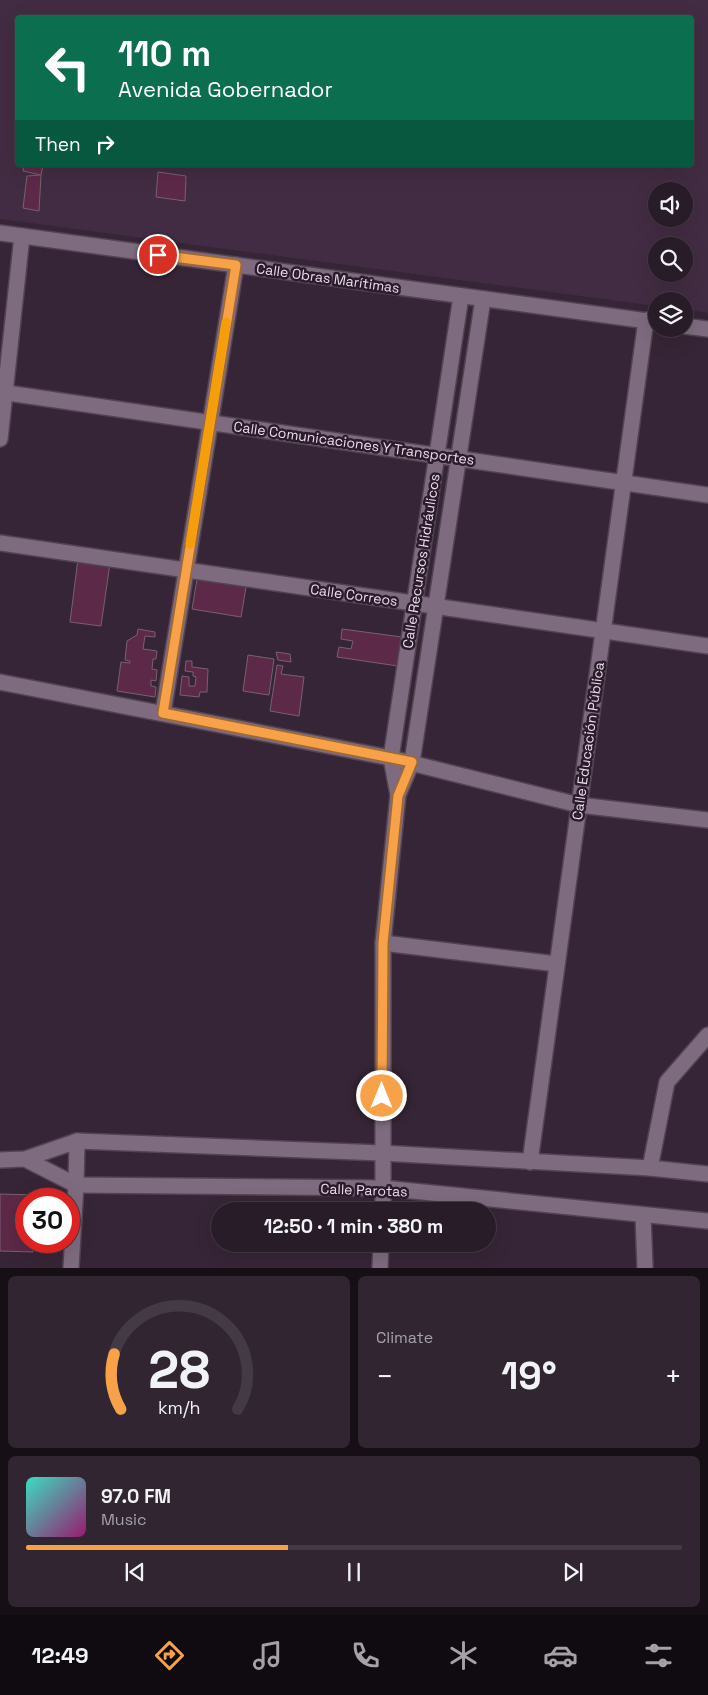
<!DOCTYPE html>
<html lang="en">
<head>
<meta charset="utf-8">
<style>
	:root { --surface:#281c28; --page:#302530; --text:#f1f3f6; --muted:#a5a1a8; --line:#443a45; --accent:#f7a248 }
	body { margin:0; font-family:"Space Grotesk",sans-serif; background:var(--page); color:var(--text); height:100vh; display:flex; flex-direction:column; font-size:19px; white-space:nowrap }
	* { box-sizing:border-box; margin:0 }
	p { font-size:16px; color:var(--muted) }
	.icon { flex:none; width:28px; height:28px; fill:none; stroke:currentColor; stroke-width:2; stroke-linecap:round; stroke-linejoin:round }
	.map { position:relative; height:1268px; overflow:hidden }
	.details { display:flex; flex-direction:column; gap:8px; padding:8px; background:#160f16; flex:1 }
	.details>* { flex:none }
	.hud { position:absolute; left:15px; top:15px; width:679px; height:152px; border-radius:5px; box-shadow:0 5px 20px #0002,0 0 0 1px var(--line); background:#0b6e4f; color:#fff; overflow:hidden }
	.tools { position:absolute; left:648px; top:182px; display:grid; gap:10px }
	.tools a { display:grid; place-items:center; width:45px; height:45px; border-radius:50%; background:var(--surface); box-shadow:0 5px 20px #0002,0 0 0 1px var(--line); font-size:25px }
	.speed { position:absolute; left:15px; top:1188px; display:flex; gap:10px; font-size:25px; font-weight:700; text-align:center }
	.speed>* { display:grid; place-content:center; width:65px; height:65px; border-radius:50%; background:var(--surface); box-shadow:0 5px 20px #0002,0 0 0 1px var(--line); line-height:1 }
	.speed .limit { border:8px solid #d22; background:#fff; color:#111 }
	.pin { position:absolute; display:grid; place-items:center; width:42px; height:42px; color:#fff; margin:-21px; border:2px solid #fff; border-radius:50%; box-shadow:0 1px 5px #0007 }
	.me { position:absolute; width:55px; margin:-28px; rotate:0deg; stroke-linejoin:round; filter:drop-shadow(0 0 4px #0008) }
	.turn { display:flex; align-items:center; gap:18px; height:105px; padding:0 20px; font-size:22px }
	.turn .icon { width:65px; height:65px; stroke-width:2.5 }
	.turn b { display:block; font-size:35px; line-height:42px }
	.then { display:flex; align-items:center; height:48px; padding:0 20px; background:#0003; gap:10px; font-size:19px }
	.big { font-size:38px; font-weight:800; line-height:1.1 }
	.details .tile { flex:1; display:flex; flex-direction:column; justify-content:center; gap:8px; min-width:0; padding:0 18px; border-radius:8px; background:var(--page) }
	.details .dial { align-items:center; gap:0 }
	.dial svg { height:130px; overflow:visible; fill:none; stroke:var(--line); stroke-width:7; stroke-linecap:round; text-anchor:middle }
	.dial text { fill:var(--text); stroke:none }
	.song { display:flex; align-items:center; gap:15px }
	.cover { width:60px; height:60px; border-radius:8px; background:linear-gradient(135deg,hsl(170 70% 55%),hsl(320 70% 35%)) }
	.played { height:5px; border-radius:2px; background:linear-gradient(90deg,var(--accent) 40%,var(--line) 40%) }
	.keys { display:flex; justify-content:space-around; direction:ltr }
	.heat { display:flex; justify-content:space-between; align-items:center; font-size:28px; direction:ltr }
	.details .tiles { flex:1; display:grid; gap:8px; grid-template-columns:1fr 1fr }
	.tile:last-child { grid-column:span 2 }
	.trip { position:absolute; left:211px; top:1202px; width:285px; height:50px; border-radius:25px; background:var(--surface); box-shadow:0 5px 20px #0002,0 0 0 1px var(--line); font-weight:800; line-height:50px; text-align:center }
	.tab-bar { display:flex; height:80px; justify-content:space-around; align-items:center; background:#100b10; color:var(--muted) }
	.tab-bar .icon { width:35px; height:35px }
	.tab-bar .selected { color:var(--accent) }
	.tab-bar b { font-size:22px; color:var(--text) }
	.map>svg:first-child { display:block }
</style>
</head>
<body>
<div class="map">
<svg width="708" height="1268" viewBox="0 0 708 1268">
	<rect width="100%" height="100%" fill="#362536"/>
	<path fill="#422c43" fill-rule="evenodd" d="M0,0h708v313l-24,-4v-8h-28v5l-656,-87zM18,18h673v147h-673zM656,191h28v28h-28zM656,246h28v28h-28z"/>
	<g fill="#5d2948" stroke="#7a606d">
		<path d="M24,165h19l-2,10 -18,-4z"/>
		<path d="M158,172l28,4 -1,25 -29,-4z"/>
		<path d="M41,175l-2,36 -16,-3 4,-32z"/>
		<path d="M78,559l32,4 -9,63 -31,-4z"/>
		<path d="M197,579l49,8 -5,30 -49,-8z"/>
		<path d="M138,629l17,3v5l-10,-1 -2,13 14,2 -1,8h-3l-1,10 5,1 -1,11 -5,-1v6l5,1 -1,10 -38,-6 4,-29 9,1v-2l-5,-1 2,-19 10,-6z"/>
		<path d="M342,629l60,8 -4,29 -61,-9 2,-10 12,2 2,-8 -12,-2z"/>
		<path d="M276,652l14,2 1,8 -13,-2z"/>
		<path d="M248,655l26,4 -5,36 -26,-4z"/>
		<path d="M186,661h6v6l16,2 -1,23h-7l-1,5 -19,-2 2,-19 7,1v9h6l1,-9 -3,-1v-4l-8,-1z"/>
		<path d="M277,665l6,1 -2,8 23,3 -5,39 -29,-5z"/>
		<path d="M0,1194l35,1v4h-9v42h7v11l-33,-1z"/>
	</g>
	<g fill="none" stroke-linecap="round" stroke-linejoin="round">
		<defs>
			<g id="minor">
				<path d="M0,233l655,89"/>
				<path d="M684,326l24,3"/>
				<path d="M0,392l708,103"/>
				<path d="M0,439l22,-203"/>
				<path d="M0,543l708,103"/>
				<path d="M0,682l391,76 188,47 129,15"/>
				<path d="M163,713l73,-448"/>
				<path d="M398,795l-7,-37 70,-462"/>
				<path d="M383,943l174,21"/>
				<path d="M25,1159l51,26 307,3 325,33"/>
				<path d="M0,1160l25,-1 52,-18 305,12 268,15 58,6"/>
				<path d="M530,1162l116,-842"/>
				<path d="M650,1168l17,-86 41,-47"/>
				<path d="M383,1211v-268l15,-148 14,-33 71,-463"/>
				<path d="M643,1215l2,53"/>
				<path d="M71,1268l5,-83 1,-44"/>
				<path d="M380,1268l1,-24"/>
			</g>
		</defs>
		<use href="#minor" stroke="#524352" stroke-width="18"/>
		<use href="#minor" stroke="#7f6b7f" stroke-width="15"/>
	</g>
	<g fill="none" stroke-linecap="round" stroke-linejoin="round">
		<defs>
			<path id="route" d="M158,255l78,10 -73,448 249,49 -14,34 -15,147 -1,153"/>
		</defs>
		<use href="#route" stroke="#a1692f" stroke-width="12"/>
		<use href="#route" stroke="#f7a248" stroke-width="9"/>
		<path stroke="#f59e0b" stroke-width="9" d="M190,544l36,-222"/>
	</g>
	<g text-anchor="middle" stroke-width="5" stroke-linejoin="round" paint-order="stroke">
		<g font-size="14" fill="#e8dde8" stroke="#2b1b2c">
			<text transform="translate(328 278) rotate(8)" y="5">Calle Obras Marítimas</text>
			<text transform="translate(354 443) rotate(8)" y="5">Calle Comunicaciones Y Transportes</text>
			<text transform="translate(421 561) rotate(-81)" y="5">Calle Recursos Hidráulicos</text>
			<text transform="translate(354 595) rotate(8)" y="5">Calle Correos</text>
			<text transform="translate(588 741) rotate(-82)" y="5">Calle Educación Pública</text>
			<text transform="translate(364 1190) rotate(2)" y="5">Calle Parotas</text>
		</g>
	</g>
</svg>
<div class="tools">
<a><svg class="icon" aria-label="sound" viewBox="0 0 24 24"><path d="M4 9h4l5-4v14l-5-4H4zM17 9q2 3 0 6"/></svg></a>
<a><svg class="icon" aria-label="search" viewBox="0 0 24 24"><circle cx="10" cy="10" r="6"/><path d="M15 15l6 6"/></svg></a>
<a><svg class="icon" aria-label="layers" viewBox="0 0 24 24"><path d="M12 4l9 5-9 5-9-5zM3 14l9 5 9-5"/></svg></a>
</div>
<div class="speed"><div class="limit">30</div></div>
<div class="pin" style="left:158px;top:255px;background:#d93025"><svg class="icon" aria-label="arrive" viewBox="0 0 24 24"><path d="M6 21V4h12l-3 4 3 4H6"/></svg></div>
<svg class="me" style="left:382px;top:1096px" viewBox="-20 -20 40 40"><circle r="17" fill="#f7a248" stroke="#fff" stroke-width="3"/><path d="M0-11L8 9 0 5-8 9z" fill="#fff"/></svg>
<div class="trip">12:50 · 1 min · 380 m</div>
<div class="hud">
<div class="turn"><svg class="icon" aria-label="left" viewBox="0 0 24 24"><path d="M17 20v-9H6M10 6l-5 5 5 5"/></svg><div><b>110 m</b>Avenida Gobernador</div></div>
<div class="then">Then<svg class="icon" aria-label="right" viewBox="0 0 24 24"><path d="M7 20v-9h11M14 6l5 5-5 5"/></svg></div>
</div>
</div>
<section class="details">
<div class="tiles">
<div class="tile dial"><svg viewBox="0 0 100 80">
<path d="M14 69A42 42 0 1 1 86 69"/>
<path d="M14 69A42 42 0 0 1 10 35" stroke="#f7a248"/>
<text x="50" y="56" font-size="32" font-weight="700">28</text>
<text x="50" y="72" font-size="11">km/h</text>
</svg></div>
<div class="tile"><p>Climate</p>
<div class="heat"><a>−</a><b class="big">19°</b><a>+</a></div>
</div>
<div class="tile">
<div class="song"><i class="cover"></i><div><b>97.0 FM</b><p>Music</p></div></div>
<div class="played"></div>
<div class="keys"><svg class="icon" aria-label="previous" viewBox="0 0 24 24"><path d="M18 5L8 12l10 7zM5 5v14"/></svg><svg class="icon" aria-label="pause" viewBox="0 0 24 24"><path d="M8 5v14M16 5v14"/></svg><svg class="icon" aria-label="next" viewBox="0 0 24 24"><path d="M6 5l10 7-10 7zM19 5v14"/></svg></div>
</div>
</div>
</section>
<nav class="tab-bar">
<b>12:49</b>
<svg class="icon selected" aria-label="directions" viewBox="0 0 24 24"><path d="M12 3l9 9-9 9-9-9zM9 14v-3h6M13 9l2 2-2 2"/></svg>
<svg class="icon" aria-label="music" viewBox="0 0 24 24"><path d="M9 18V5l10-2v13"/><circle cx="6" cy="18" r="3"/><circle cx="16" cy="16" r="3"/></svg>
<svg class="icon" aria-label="phone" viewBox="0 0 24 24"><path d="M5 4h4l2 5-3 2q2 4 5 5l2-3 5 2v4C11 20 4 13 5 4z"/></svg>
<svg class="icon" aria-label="climate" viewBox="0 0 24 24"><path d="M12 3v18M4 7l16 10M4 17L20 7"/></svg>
<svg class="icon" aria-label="car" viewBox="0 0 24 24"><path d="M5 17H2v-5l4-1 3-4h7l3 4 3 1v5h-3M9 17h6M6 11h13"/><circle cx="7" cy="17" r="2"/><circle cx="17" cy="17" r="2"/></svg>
<svg class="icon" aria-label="filters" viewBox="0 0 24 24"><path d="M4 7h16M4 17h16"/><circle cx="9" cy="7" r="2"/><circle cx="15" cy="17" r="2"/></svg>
</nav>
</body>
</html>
